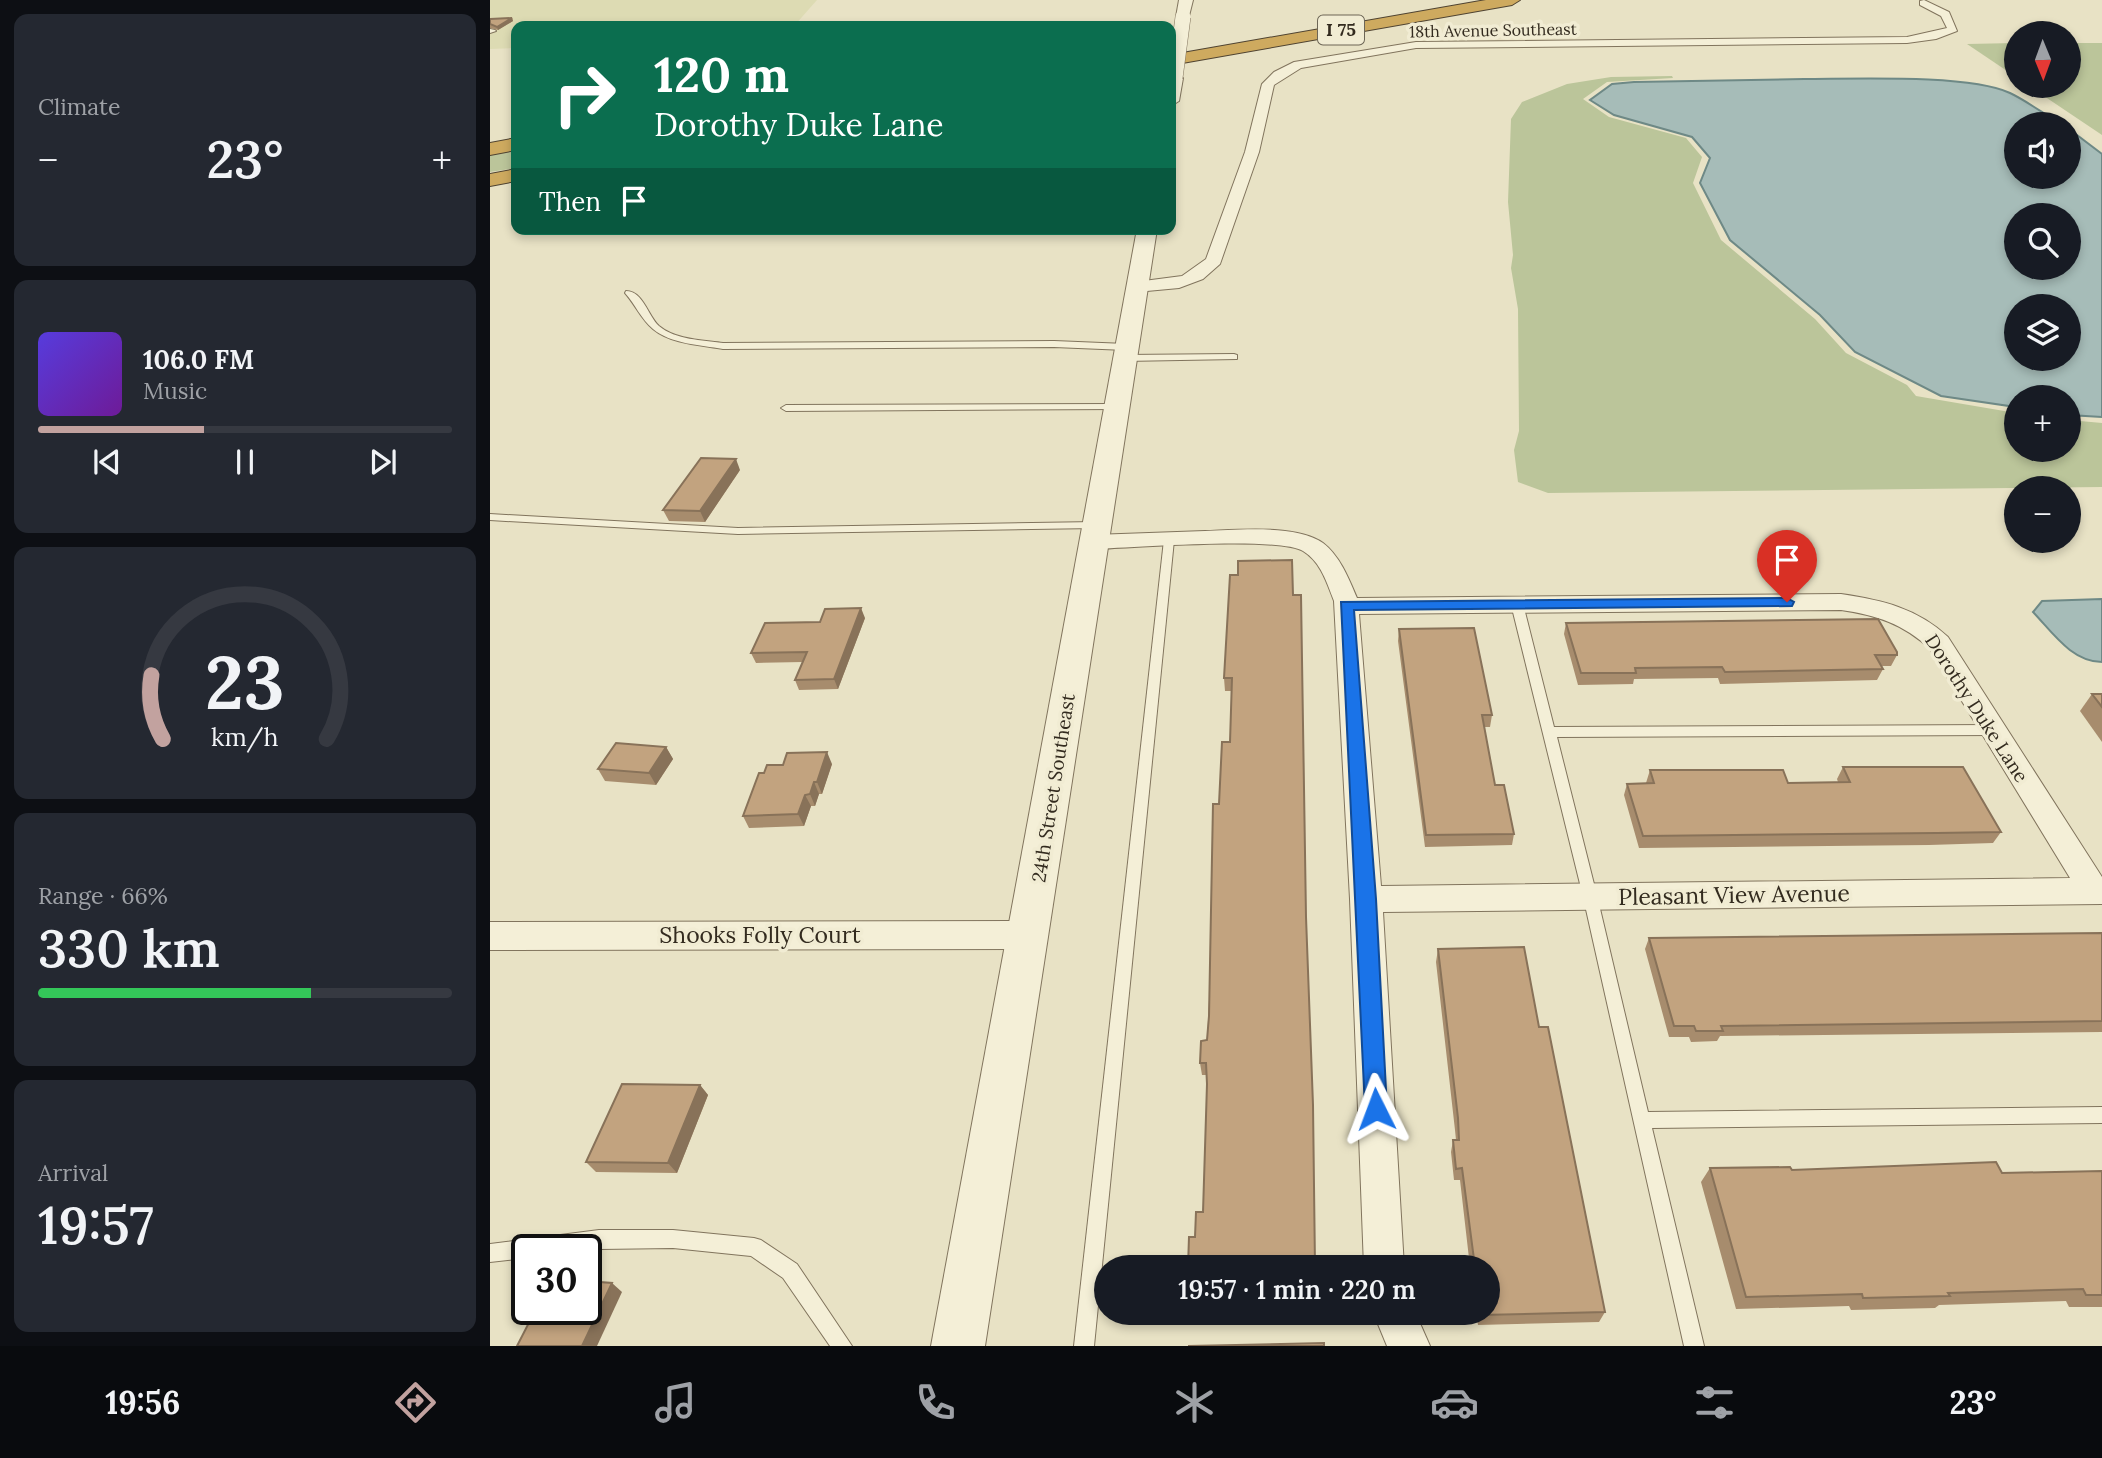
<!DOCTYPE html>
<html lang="en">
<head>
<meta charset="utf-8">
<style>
	:root { --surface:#171b24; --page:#242831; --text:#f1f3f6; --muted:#9ea1a6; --line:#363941; --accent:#c2a29f }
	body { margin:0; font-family:Lora,serif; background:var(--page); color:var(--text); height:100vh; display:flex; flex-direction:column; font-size:26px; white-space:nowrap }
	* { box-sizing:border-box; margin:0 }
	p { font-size:23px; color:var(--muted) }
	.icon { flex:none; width:38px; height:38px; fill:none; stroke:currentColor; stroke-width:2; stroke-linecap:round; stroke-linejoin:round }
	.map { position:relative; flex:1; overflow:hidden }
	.sheet { display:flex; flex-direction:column; gap:14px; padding:14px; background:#0d0f14; width:490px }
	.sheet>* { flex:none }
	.hud { position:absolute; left:21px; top:21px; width:665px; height:214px; border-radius:14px; box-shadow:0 4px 10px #0003; background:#0b6e4f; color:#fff; overflow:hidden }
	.needle { width:46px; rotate:179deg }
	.tools { position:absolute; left:1514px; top:21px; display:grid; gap:14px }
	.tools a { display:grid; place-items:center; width:77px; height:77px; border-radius:50%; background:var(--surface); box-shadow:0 4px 10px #0003; font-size:35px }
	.speed { position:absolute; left:21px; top:1234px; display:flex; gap:14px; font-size:35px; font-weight:700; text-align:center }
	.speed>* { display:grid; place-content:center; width:91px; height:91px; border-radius:50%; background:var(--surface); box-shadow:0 4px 10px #0003; line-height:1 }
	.speed .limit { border:4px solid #111; border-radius:10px; background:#fff; color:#111 }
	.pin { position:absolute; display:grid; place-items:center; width:60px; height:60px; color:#fff; margin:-72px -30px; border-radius:50% 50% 50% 0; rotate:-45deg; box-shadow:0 0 7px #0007 }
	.pin .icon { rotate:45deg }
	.me { position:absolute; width:77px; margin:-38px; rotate:357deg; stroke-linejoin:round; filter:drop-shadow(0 0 5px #0008) }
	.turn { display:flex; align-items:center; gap:24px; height:147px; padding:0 28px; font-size:32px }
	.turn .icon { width:91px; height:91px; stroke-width:2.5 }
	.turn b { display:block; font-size:49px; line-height:60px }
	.then { display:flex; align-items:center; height:66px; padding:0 28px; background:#0003; gap:14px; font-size:26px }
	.big { font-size:52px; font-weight:600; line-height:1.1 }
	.sheet .widget { flex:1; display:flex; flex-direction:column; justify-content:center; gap:10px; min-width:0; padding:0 24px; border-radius:14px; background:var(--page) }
	.sheet .dial { align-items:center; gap:0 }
	.dial svg { height:182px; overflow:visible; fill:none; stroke:var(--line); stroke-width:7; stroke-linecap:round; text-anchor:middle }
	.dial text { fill:var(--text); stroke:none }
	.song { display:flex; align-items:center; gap:21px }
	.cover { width:84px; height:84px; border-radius:10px; background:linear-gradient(135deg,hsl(250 70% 55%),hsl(280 70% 35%)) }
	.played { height:7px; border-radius:4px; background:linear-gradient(90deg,var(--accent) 40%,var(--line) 40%) }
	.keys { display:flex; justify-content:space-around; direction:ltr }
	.heat { display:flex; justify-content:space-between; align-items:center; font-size:38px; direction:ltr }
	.charge { height:10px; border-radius:5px; background:linear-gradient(90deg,#34c759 66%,var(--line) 0) }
	.trip { position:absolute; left:604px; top:1255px; width:406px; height:70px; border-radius:35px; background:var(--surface); box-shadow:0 4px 10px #0003; font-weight:600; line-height:70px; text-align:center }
	.tabs { display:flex; height:112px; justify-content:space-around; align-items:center; background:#090b0e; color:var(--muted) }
	.tabs .icon { width:49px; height:49px }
	.tabs .selected { color:var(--accent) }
	.tabs b { font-size:32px; color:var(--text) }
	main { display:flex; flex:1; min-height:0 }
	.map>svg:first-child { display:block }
</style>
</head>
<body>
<main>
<section class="sheet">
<div class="widget"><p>Climate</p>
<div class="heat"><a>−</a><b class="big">23°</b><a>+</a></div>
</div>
<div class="widget">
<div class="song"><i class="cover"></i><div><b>106.0 FM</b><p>Music</p></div></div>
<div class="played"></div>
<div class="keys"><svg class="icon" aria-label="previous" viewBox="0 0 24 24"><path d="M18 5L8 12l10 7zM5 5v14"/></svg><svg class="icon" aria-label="pause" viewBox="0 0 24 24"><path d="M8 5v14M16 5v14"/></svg><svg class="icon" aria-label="next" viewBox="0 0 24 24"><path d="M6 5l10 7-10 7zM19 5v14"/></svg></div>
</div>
<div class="widget dial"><svg viewBox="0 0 100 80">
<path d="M14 69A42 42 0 1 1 86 69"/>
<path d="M14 69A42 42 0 0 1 9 41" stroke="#c2a29f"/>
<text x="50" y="56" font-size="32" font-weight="700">23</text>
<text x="50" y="72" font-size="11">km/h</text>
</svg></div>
<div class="widget"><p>Range · 66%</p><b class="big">330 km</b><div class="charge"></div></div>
<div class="widget"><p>Arrival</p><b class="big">19:57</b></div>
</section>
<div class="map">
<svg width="1612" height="1346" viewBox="0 0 1612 1346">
	<rect width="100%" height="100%" fill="#e8e2c5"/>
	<path fill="#dddbb3" d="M0,0h327l-23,26h-278v22l-26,1z"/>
	<g fill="#bbc59a">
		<path d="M1526,43v34l-49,-33z"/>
		<path d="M1579,43h33v92l-73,-49h39z"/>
		<path d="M1182,76l1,2 -66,4 -24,17 26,18 77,21 16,19 -9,26 28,57 94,79 31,34 61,32 9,11 100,17v37h52l1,-30 33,3v64l-554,6 -30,-11 -4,-32 5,-19 -1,-122 -7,-41 2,-13 -5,-53 3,-83 11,-17 45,-18 44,-7z"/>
		<path d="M26,151v17l-26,4v-17z"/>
	</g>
	<g fill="#a6bcb8" stroke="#6e8986" stroke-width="2" fill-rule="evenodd">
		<path d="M1314,79c49,0 165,-5 206,14 17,8 34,21 51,31h-45v53h52l1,-48 33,25v263l-33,-2 -1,-18h-52v10l-75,-11 -86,-44 -35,-37 -90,-75 -30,-57 10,-25 -18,-21 -78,-22 -24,-15 22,-16 22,-2zM1526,215h52v53h-52zM1526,306h52v53h-52z"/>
		<path d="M1612,599v63c-30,0 -49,-29 -69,-50l9,-11z"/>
	</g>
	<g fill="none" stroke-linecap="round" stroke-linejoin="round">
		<defs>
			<g id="service">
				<path d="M0,29l5,1 1,1 -6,2z"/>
				<path d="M136,291c17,0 22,25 33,35 17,14 43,14 64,17l331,-2 72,3 4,3 -4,3 -72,-3 -331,2c-23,-4 -52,-5 -70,-20 -12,-10 -18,-25 -28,-36z"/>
				<path d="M744,354l3,1v4l-113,2 -4,-3 4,-3z"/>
				<path d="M626,404l3,1v4l-333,2 -5,-3 5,-3z"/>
				<path d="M0,514l248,14 358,-6 5,3 -5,3 -358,6 -248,-14z"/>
				<path d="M679,537l5,3 -80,806h-20l90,-806z"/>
				<path d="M1027,600l6,4 31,123 439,-2 5,2 1,3 -1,3 -5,2 -436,2 40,159 51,216 454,-5v16l-450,5 52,218h-20l-101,-450 -72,-292z"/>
				<path d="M109,1230h74l81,8 7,2 36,24 55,82h-22l-47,-68 -32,-22 -78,-8 -146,2v8l-37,4v-18z"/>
			</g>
			<g id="minor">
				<path d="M1434,0l25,12 8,19 -21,8 -29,4 -491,5 -115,20 -27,17 -15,67 -39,112 -17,15 -24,9 -43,4 -9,-5 9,-5 46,-6 24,-17 39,-107 17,-68 12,-12 20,-10 122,-20 491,-5 40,-9 -6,-12 -21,-11v-4z"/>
				<path d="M715,531c31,-1 92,-7 118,12 17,13 26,36 34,55l484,-4c41,6 76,14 107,43l154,240v27l-719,8 21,355h-40l-14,-368 -16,-298c-7,-18 -13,-39 -31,-50 -25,-15 -173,-3 -210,-2l-8,-2 -4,-5 4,-5 8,-2zM1351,610c35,5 63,14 89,39l140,229 -689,8 -22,-272z"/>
				<path d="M539,921l11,4 5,10 -5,10 -11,4 -539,1v-28z"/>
				<path d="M883,1312h42l15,34h-43z"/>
			</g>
			<g id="tertiary">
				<path d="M689,0h14l-5,20 -12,-3z"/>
				<path d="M685,73l8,5 -4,23 -8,5v-32z"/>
				<path d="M647,229h20l-172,1117h-54z"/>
			</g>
			<g id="motorway">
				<path d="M996,0h34l-8,5 -341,60v-10z"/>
				<path d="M26,138v12l-26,5v-12z"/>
				<path d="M26,169v12l-26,5v-12z"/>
			</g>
		</defs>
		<use href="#service" stroke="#81745d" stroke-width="2"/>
		<use href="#minor" stroke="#81745d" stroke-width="2"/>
		<use href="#tertiary" stroke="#81745d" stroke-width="2"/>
		<use href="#motorway" stroke="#4f4331" stroke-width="2"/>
		<use href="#service" fill="#f4efd7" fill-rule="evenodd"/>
		<use href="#minor" fill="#f4efd7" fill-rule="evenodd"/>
		<use href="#tertiary" fill="#f4efd7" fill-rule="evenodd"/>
		<use href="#motorway" fill="#ceaa5f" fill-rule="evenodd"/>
		<defs>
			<path id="tertiary-bridge" d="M685,78l8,-61"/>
		</defs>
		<use href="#tertiary-bridge" stroke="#81745d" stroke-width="16" stroke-linecap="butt"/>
		<use href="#tertiary-bridge" stroke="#f4efd7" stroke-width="15"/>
	</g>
	<g fill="#a78c6d">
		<path d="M22,18l1,3 -15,9 -8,-2v-9z"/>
		<path d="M250,470l-35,52 -36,-1 -6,-11z"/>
		<path d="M375,618l-27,71 -39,1 -4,-10 8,-18 -47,1 -5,-10 69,-31z"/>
		<path d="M1076,623l331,32 -6,11h-9l1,3 -6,11 -157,4 -2,-6 -84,1 -1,5 -55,1 -14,-51z"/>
		<path d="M909,629l93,86 -2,12h-6l11,58 19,49 -2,11 -87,2 -27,-206z"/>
		<path d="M736,640l80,277 -111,320 8,-25 4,-128 -1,-9h-4l-2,-12 7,-23 12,-236 11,-62 2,-51h-7l-1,-13z"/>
		<path d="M1602,694h10v48l-22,-31z"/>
		<path d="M176,747l7,12 -17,26 -51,-4 -7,-12z"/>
		<path d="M342,764l-10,30h-3l-4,12h-4l-7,20 -55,2 -6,-12 21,-43z"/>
		<path d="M1353,767l158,65 -8,11 -64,2 -290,3 -15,-53 3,-11 19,-1 4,-13 138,13 50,-1 -1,-3z"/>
		<path d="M1612,933v99l-382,4 -3,5 -26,1 -2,-5h-20l-24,-88 4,-11z"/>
		<path d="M948,949l101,78 66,285 -6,10 -121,3 -2,-13h12v-45h-18l-10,-87h-6l-3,-28 2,-12h3l-1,-10 -19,-168z"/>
		<path d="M210,1085l8,10 -31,78 -81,-1 -10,-10z"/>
		<path d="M1220,1168l292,5 100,-2v136h-33l-3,-6 -127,4 -4,3 -84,2 -2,-4 -113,3 -35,-127z"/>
	</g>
	<g fill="#887259">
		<path d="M22,18l1,3 -15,9 -1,-3z"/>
		<path d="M246,459l4,11 -35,52 -5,-11z"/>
		<path d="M371,608l4,10 -27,71 -4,-10z"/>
		<path d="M176,747l7,12 -17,26 -7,-12z"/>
		<path d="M337,752l5,12 -10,30 -5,-12z"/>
		<path d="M324,782l5,12 -4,12 -5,-12z"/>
		<path d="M315,795l6,11 -7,20 -6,-12z"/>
		<path d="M210,1085l8,10 -31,78 -9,-10z"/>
		<path d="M122,1283l10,9 -25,54h-15z"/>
	</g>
	<g fill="#c2a37f" stroke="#887259" stroke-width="2">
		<path d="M22,18l-15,9 -7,-3v-5z"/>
		<path d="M211,458l35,1 -36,52 -37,-1z"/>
		<path d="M802,560l1,35h8l5,322 7,188 2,162h-127l1,-30h6l1,-25h7l4,-128 -1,-21h-6l1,-22 6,-1 2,-24 4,-212h6l3,-62h8l2,-64h-8l6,-103h8v-14z"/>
		<path d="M371,608l-27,71 -39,1 12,-28 -56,1 14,-30 55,-1 5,-13z"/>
		<path d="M1388,619l19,33v3h-22l8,14 -158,3 -3,-5 -87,1 1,5h-55l-15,-50z"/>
		<path d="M984,628l18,87h-10l13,70h9l10,49 -88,1 -27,-206z"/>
		<path d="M1602,694h10v13z"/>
		<path d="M126,743l50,4 -17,26 -51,-4z"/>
		<path d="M337,752l-10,30h-3l-4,12 -5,1 -7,19 -55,2 16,-43h5l3,-8h16l4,-12z"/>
		<path d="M1353,767h120l38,65 -64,1 -294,3 -16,-52 27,-1 -4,-13h133l5,13 62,-1z"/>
		<path d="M1612,933v88l-381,5 2,5h-27l-2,-5h-20l-25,-88z"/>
		<path d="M1034,947l15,80h9l57,285 -124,3v-3h7v-45h-13l-13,-99 -6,1 -3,-29h6l-1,-22 -20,-169z"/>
		<path d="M132,1084l78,1 -32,78 -82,-1z"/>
		<path d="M1506,1162l6,11 100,-2v124h-16l-3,-6 -135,4 2,3 -87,2 -1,-4 -116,3 -36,-129 80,-1 2,3z"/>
		<path d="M96,1281l26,2 -30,63h-65l19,-37h50z"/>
		<path d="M834,1343v3h-136z"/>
	</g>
	<path fill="#1a73e8" stroke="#114b97" stroke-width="2" d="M1297,598l7,4 -2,4 -438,4 22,289 11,210 -3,8 -8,3 -8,-3 -3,-8 -24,-507z"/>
	<g text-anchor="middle" stroke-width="7" stroke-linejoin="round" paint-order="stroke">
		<g font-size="16" fill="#332b1f" stroke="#f1ecd3">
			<text transform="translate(1003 30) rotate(-1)" y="6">18th Avenue Southeast</text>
		</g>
		<rect fill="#f1ecd3" stroke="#6c6555" stroke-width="2" x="828" y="15.5" width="46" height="29" rx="5"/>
		<g font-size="18" font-weight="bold" fill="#332b1f">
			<text x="851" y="36">I 75</text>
		</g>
		<g font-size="19" fill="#332b1f" stroke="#f1ecd3">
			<text transform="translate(1487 708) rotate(57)" y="7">Dorothy Duke Lane</text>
			<text transform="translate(563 788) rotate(-81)" y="7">24th Street Southeast</text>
		</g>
		<g font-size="23" fill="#332b1f" stroke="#f1ecd3">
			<text transform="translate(1244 895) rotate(-1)" y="8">Pleasant View Avenue</text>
			<text x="270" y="943">Shooks Folly Court</text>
		</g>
	</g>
</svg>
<div class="tools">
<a><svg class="needle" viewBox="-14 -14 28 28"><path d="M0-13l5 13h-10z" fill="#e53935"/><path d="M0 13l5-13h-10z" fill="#9ea1a6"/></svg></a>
<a><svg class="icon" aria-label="sound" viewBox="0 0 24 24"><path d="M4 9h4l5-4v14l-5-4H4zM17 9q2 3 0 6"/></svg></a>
<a><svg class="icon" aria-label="search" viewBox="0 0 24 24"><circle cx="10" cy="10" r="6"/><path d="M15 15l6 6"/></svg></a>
<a><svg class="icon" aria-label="layers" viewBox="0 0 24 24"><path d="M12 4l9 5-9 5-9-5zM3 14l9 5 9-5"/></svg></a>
<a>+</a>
<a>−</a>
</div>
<div class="speed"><div class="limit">30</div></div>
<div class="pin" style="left:1297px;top:602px;background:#d93025"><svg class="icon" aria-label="arrive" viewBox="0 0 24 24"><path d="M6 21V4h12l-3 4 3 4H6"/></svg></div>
<svg class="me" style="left:886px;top:1109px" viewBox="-20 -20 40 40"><path d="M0-17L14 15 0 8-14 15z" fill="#1a73e8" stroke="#fff" stroke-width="4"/></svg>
<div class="trip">19:57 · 1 min · 220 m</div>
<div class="hud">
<div class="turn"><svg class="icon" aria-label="right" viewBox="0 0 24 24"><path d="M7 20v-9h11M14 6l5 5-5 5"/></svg><div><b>120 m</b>Dorothy Duke Lane</div></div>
<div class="then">Then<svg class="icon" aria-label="arrive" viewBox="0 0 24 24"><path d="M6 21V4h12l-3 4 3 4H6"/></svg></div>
</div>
</div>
</main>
<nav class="tabs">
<b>19:56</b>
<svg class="icon selected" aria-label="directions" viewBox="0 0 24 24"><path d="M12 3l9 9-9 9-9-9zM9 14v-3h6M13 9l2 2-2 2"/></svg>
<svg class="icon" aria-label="music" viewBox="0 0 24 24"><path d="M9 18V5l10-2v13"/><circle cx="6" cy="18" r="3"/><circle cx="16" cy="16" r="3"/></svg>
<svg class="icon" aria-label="phone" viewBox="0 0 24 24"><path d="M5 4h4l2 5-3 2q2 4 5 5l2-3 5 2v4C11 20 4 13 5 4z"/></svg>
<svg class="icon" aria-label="climate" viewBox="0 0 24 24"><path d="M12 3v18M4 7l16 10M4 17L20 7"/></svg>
<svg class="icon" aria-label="car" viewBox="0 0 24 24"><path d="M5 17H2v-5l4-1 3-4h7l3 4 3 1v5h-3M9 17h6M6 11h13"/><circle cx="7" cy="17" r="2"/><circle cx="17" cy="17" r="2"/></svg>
<svg class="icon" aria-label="filters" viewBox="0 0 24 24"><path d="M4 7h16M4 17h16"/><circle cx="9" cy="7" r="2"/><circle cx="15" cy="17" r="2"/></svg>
<b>23°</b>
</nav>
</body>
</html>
